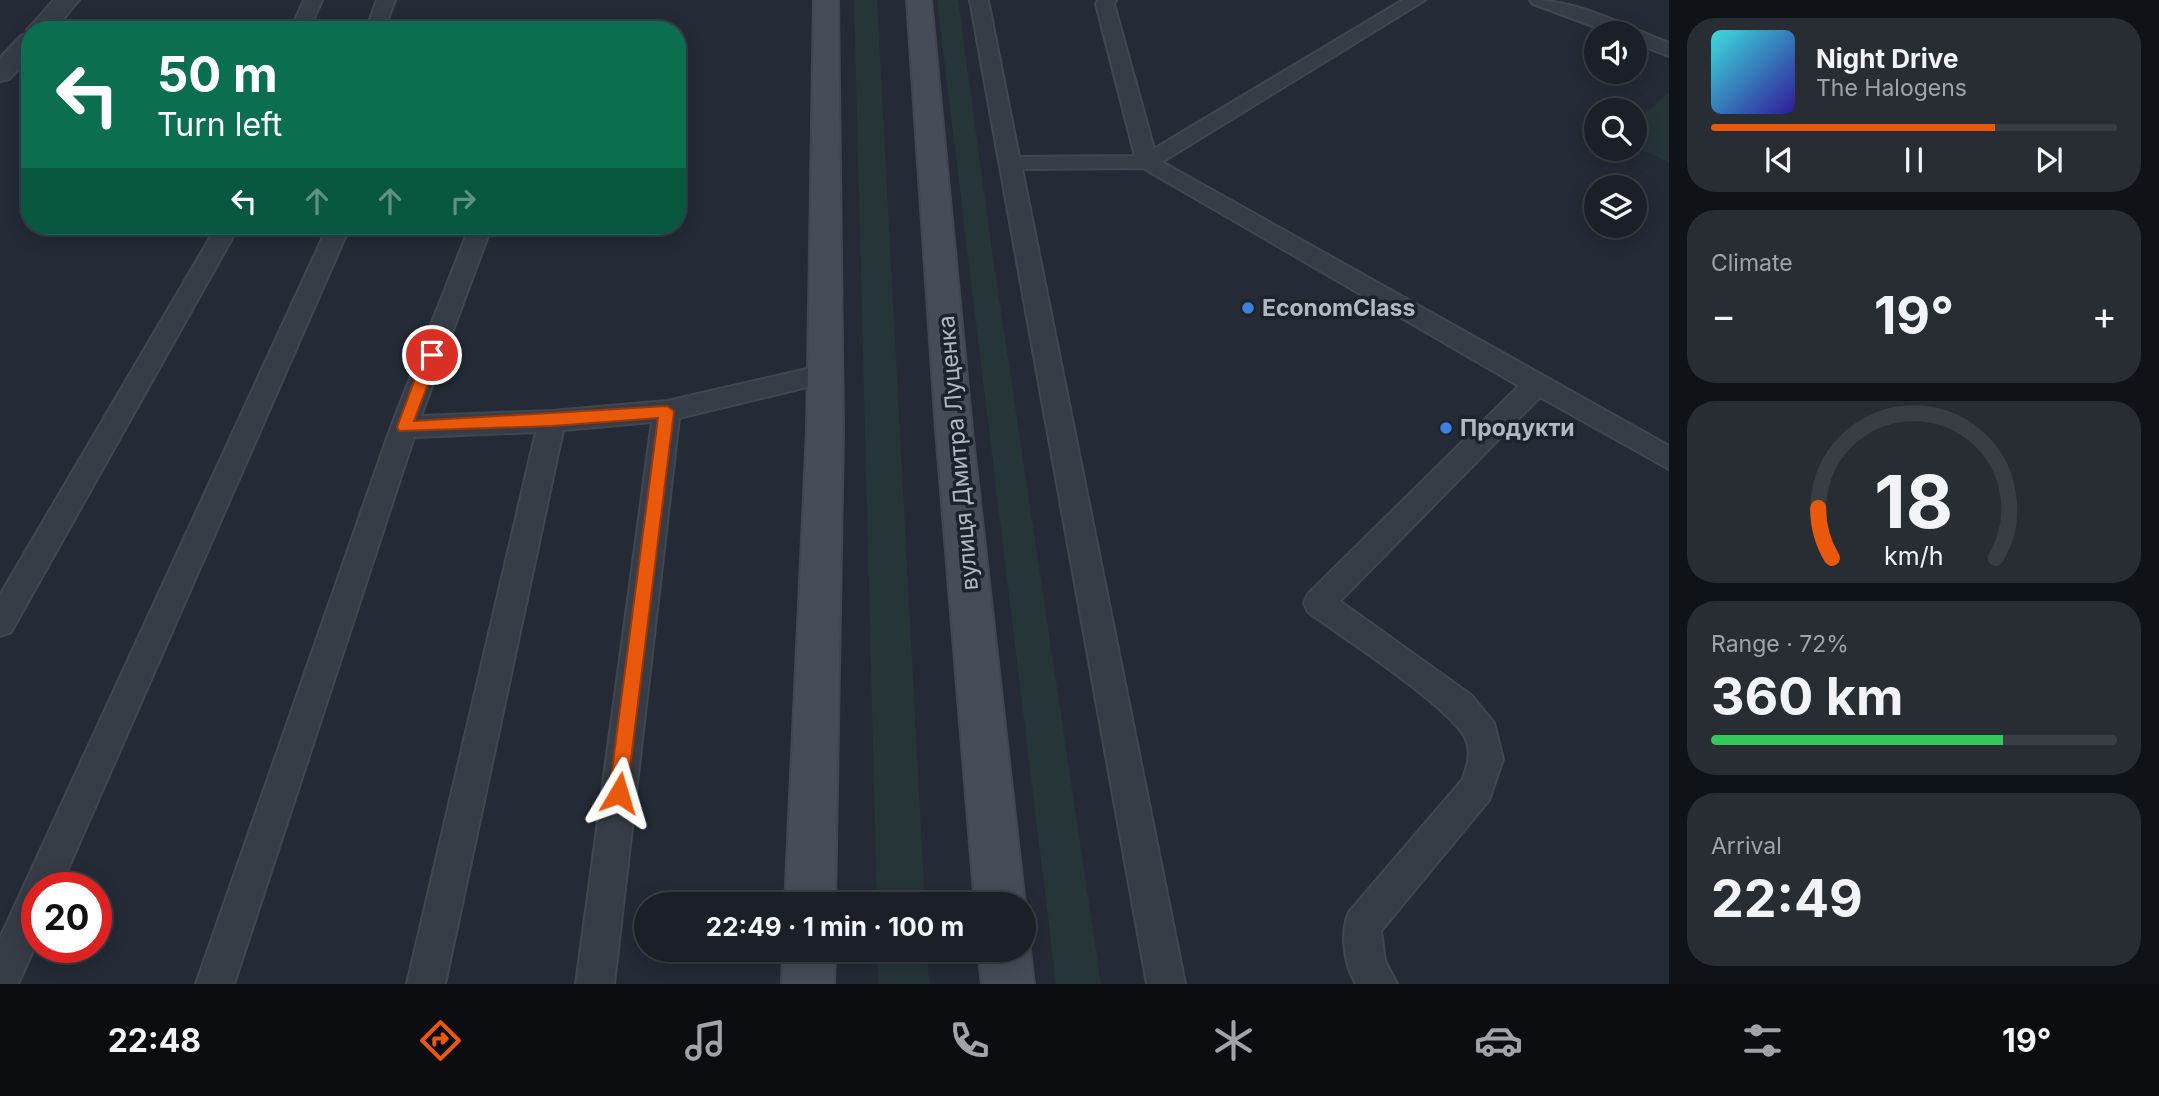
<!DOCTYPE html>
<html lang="en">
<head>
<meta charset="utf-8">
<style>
	:root { --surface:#1b2028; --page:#282d34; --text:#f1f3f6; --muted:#a0a3a8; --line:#393e45; --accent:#ea580c }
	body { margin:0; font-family:Inter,sans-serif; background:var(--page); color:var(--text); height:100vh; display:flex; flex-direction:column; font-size:26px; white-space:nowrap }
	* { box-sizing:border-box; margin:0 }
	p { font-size:23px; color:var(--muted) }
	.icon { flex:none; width:38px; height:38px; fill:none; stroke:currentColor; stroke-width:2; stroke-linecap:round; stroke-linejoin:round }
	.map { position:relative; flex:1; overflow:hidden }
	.details { display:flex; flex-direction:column; gap:18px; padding:18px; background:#0f1216; width:490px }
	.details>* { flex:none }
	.top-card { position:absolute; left:21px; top:21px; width:665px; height:214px; border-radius:28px; box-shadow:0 4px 18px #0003,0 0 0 2px var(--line); background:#0b6e4f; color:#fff; overflow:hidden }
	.tools { position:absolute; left:1584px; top:21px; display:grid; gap:14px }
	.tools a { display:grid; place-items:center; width:63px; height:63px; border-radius:50%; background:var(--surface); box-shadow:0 4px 18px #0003,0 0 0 2px var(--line); font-size:35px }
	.speed { position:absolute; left:21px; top:872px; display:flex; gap:14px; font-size:35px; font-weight:700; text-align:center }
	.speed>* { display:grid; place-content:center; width:91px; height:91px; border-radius:50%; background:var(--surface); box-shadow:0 4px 18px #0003,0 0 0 2px var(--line); line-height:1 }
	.speed .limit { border:10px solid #d22; background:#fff; color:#111 }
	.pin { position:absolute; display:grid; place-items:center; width:60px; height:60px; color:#fff; margin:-30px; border:4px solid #fff; border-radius:50%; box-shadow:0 2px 7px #0007 }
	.me { position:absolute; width:77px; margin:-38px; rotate:7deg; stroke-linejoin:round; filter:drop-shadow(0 0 5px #0008) }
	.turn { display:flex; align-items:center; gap:24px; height:147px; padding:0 21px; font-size:32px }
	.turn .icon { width:91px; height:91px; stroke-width:2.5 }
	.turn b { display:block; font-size:49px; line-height:60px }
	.lanes { display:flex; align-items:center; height:66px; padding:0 21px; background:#0003; justify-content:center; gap:35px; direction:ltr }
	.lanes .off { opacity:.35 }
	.big { font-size:52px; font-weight:700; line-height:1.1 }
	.details .tile { flex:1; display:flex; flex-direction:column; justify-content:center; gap:10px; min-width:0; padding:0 24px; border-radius:28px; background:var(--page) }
	.details .dial { align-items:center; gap:0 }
	.dial svg { height:182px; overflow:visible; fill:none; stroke:var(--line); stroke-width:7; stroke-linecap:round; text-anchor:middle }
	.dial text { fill:var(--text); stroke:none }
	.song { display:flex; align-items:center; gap:21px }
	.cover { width:84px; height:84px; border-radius:10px; background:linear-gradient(135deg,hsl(180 70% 55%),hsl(250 70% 35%)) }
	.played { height:7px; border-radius:4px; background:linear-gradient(90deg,var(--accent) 70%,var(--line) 70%) }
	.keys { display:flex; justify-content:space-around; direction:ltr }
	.heat { display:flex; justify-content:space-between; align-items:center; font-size:38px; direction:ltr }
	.charge { height:10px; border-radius:5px; background:linear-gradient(90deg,#34c759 72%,var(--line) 0) }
	.trip { position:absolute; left:634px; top:892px; width:402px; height:70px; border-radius:35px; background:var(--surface); box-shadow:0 4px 18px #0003,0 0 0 2px var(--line); font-weight:700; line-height:70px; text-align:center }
	.dock { display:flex; height:112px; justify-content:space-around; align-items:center; background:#0b0d10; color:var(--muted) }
	.dock .icon { width:49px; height:49px }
	.dock .selected { color:var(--accent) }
	.dock b { font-size:32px; color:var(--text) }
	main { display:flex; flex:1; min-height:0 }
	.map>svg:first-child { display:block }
</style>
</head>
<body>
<main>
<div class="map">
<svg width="1669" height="984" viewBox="0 0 1669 984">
	<rect width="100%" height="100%" fill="#242b36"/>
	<g fill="#263537">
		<path d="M854,0h23l48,905h-48z"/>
		<path d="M937,0h21l35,258 108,726h-45z"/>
		<path d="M1669,92v70l-34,-15 -1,-23z"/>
		<path d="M878,950h49l2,34h-51z"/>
	</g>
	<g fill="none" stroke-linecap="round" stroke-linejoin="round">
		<defs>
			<g id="service">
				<path d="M304,0h18l-13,30h-18z"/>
				<path d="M377,0h18l-11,30h-18z"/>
				<path d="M970,0h18l31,157 116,-1 -39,-152 2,-4h18l-2,4 40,145 249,-149h22l-263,162 507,284v23l-129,-72 -200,204 131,94 23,28 9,36 -14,41 -108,131 4,30 12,23h-41c-12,-20 -16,-51 -7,-72l114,-133c4,-13 8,-23 4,-37 -9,-31 -128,-107 -159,-130l-4,-9 4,-9 211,-208 -376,-218 -121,1 163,815h-38z"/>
				<path d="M1530,0c48,0 95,26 139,43v13l-35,-13v-10h-22l-79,-29z"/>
				<path d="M217,226h22l-228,406 -11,4v-41z"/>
				<path d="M328,226h22l-290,661h-23v55l-19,42h-18v-46z"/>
				<path d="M466,226h22v10l-67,180 131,-5 115,-10 157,-36 9,3 4,6 -4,6 -9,3 -145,35 -65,566h-38l76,-562 -89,8 -118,554h-38l129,-552 -122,5 -180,547h-38l195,-557 75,-191z"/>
			</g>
			<path id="minor" d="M54,0h25l-25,30h-24v27l-21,22 -9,2v-23l21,-22 9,-3 -3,-3z"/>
			<g id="secondary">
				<path d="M814,0h24l5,431 -8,474h-50l22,-474z"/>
				<path d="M907,0h24l41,430 53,475 -1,3v-3h-49l-39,-475z"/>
				<path d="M1024,935l6,15 4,34h-52l-4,-34h46z"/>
				<path d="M783,950h52l-1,34h-52z"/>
			</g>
		</defs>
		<use href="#service" stroke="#404750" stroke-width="4"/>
		<use href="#minor" stroke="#404750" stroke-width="4"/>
		<use href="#secondary" stroke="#404750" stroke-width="4"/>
		<use href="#service" fill="#373d47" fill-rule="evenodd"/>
		<use href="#minor" fill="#373d47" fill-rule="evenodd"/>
		<use href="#secondary" fill="#464d59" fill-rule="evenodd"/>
	</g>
	<path fill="#ea580c" stroke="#983908" stroke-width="2" d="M432,350l7,5 -25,66 253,-15 7,5 -48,389 -7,2 -7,-2 -3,-7 49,-375 -106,8 -153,5 -2,-4 27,-72z"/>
	<g fill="#3f7fe0" stroke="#1d232c" stroke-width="2.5">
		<circle cx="1248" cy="308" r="7"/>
		<circle cx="1446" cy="428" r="7"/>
	</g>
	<g text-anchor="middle" stroke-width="7" stroke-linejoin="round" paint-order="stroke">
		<g font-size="23" font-weight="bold" fill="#b2b8c3" stroke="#1d232c" text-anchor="start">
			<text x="1262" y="316">EconomClass</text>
			<text x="1460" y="436">Продукти</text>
		</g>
		<g font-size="23" fill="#b2b8c3" stroke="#1d232c">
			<text transform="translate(958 453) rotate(-95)" y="8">вулиця Дмитра Луценка</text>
		</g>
	</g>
</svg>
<div class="tools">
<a><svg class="icon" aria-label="sound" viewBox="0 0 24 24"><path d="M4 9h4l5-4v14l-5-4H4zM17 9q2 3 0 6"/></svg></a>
<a><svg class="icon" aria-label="search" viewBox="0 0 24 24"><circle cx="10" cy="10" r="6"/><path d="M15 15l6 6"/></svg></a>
<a><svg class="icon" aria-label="layers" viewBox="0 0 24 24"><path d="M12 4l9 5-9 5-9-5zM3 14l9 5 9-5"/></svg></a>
</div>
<div class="speed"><div class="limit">20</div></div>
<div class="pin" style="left:432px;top:355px;background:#d93025"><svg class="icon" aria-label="arrive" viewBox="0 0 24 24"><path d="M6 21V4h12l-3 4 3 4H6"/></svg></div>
<svg class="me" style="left:619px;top:793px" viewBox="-20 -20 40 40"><path d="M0-17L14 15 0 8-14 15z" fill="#ea580c" stroke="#fff" stroke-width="4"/></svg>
<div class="trip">22:49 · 1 min · 100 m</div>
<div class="top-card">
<div class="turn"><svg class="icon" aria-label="left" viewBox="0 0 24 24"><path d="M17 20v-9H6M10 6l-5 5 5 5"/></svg><div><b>50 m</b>Turn left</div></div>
<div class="lanes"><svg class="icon" aria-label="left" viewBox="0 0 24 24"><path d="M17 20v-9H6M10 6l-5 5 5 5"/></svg><svg class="icon off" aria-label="ahead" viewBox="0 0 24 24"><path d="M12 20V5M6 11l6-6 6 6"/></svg><svg class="icon off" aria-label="ahead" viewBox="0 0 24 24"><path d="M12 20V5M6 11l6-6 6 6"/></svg><svg class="icon off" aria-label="right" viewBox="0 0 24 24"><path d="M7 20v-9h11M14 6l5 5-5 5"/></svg></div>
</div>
</div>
<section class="details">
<div class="tile">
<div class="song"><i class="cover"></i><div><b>Night Drive</b><p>The Halogens</p></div></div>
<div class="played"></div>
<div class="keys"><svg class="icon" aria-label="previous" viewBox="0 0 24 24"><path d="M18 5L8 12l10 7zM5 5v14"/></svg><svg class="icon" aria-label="pause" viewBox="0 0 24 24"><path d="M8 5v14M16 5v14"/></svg><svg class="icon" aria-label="next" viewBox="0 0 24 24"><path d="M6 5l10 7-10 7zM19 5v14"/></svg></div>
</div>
<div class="tile"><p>Climate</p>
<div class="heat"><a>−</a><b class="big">19°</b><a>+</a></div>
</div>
<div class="tile dial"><svg viewBox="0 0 100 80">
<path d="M14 69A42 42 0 1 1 86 69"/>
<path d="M14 69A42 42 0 0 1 8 47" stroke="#ea580c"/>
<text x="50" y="56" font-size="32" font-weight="700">18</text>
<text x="50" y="72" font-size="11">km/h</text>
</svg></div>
<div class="tile"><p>Range · 72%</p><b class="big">360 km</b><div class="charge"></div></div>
<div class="tile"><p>Arrival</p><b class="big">22:49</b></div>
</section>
</main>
<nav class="dock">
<b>22:48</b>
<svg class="icon selected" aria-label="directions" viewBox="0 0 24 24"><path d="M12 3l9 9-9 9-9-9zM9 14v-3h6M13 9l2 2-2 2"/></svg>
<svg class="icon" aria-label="music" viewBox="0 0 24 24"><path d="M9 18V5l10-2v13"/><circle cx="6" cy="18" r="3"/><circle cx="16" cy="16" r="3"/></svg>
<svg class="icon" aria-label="phone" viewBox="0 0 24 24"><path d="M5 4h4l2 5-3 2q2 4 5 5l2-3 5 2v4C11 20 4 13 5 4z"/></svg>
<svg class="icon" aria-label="climate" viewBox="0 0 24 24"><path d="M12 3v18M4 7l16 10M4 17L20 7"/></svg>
<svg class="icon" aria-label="car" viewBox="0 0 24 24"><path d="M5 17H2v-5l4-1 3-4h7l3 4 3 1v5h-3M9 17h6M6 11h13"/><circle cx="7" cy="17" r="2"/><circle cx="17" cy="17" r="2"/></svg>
<svg class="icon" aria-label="filters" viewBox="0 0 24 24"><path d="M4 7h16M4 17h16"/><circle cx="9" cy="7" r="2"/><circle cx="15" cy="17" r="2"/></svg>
<b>19°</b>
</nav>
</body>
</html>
